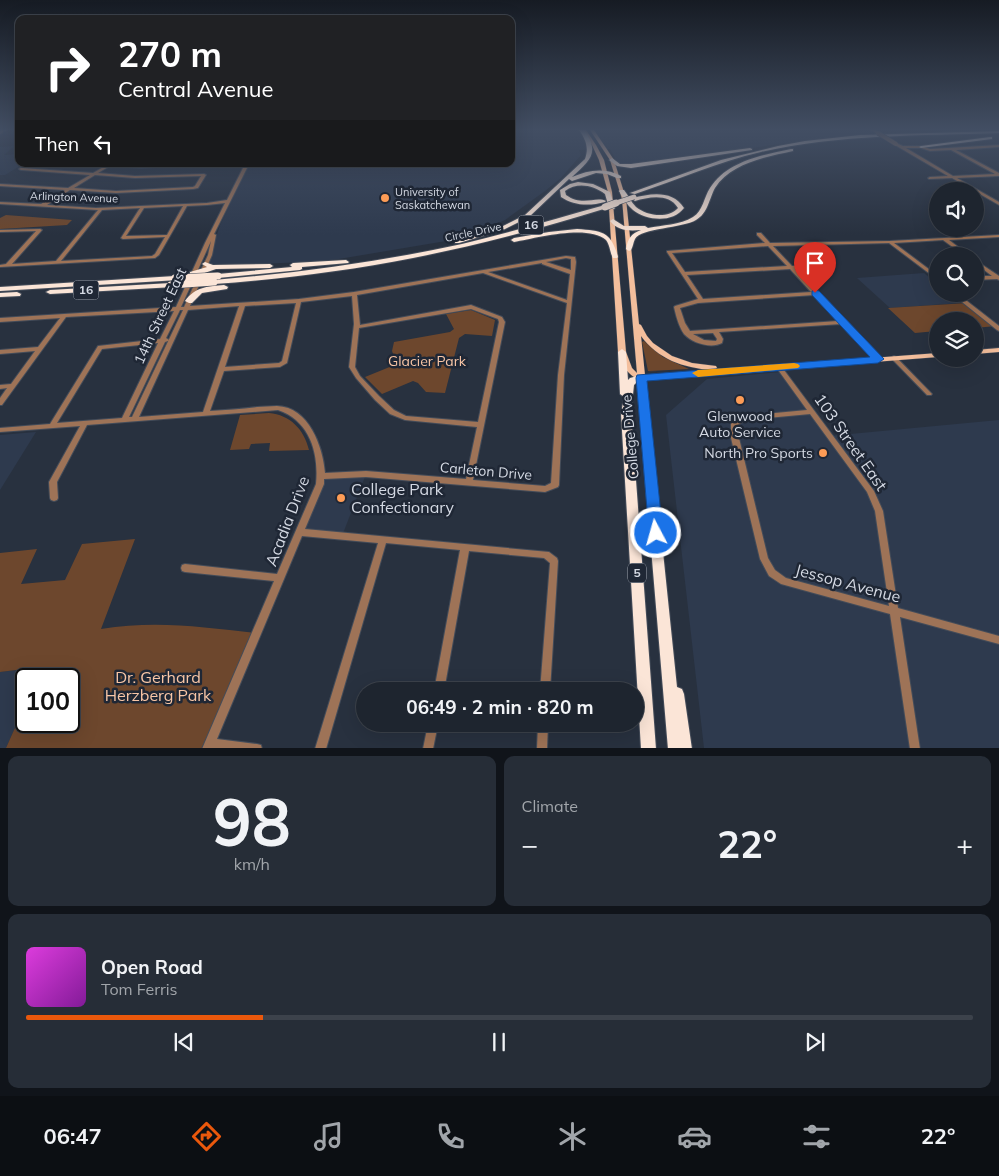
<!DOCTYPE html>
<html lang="en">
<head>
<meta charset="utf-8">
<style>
	:root { --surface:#1e252f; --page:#262d37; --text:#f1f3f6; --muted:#a1a5aa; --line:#3c424b; --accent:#ea580c }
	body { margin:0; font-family:Mulish,sans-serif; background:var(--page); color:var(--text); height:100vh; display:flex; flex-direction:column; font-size:19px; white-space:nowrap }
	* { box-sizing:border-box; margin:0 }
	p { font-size:16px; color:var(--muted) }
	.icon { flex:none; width:28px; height:28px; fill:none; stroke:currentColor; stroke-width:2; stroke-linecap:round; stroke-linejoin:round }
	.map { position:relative; height:748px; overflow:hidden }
	.panel { display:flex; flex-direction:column; gap:8px; padding:8px; background:#10141a; flex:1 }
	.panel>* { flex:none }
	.banner { position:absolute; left:15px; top:15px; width:500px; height:152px; border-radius:10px; box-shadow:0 5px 20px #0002,0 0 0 1px var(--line); background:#202124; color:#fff; overflow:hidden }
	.fabs { position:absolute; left:929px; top:182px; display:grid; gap:10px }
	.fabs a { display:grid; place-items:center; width:55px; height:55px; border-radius:50%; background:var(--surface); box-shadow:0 5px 20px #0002,0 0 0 1px var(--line); font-size:25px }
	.speed { position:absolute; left:15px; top:668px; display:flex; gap:10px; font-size:25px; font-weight:700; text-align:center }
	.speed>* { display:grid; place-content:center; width:65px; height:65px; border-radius:50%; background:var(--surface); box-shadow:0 5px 20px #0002,0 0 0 1px var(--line); line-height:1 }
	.speed .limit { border:2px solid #111; border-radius:8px; background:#fff; color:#111 }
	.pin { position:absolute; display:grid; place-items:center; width:42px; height:42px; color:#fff; margin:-51px -21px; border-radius:50% 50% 50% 0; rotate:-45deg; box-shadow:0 0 5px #0007 }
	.pin .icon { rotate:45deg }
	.me { position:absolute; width:55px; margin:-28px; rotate:354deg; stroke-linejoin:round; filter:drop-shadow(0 0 4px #0008) }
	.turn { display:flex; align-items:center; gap:18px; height:105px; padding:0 20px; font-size:22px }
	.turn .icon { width:65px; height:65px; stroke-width:2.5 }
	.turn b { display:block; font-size:35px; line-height:42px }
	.then { display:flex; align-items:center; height:48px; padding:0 20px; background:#0003; gap:10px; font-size:19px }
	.big { font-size:38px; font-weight:700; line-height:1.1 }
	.panel .widget { flex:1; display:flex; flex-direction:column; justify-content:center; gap:8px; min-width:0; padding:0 18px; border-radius:10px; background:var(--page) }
	.panel .dial { align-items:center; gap:0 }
	.dial b { font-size:65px; line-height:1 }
	.song { display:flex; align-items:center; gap:15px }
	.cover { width:60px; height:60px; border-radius:8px; background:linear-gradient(135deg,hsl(300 70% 55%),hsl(290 70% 35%)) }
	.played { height:5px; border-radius:2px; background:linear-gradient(90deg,var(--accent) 25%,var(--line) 25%) }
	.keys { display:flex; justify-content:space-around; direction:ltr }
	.heat { display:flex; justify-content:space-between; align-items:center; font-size:28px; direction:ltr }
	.panel .tiles { flex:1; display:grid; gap:8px; grid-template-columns:1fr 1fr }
	.widget:last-child { grid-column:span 2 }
	.trip { position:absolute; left:356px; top:682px; width:288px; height:50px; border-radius:25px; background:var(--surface); box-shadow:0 5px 20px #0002,0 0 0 1px var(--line); font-weight:700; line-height:50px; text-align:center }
	.dock { display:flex; height:80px; justify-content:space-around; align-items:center; background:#0c0f13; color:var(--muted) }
	.dock .icon { width:35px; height:35px }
	.dock .selected { color:var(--accent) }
	.dock b { font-size:22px; color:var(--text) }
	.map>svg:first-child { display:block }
</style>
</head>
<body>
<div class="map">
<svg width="999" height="749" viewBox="0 0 999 749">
	<rect width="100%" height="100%" fill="#28313f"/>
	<g fill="#2e3a4e">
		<path d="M511,130h360l9,6 -87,6 -165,24 -7,-1 -4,-3 -7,-13 -31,1 2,5 -20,23 -16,13 -40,29 -41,18 -137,23 -110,5 -9,-3 12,-38 29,-61h262z"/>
		<path d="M14,146l-10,9 15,-1v10h4l-18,11h-5v-28z"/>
		<path d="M115,164h51l-1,3h7l-31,2 -30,-2z"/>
		<path d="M924,273l13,11 1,10h11l12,9 -71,5 -33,-30z"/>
		<path d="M781,372l48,64 170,-16v328h-295l-38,-333 41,-36z"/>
		<path d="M36,432l-36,58v-55z"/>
		<path d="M366,474l-24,62 -42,-4 21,-56z"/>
		<path d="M42,667l-5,12h-11v24l-20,45h-6v-76z"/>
	</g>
	<g fill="#6d472d">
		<path d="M6,215l66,5 -5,5 -67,4v-11z"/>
		<path d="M967,303l29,23 -21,2v-7h-37l-1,10 -22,2 -27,-25z"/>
		<path d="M471,310l24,10 -3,16 -27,-2 -6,4 -14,55 -19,-1 -8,-9 -5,-2 -31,13 -17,-17 32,-13 -5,-13 2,-9 56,-10 4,-3 -8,-15z"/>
		<path d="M644,341l19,16 26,12 -39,2 14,2 -16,-2 -6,-29z"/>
		<path d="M269,413c21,2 35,16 40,37l-40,1 1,-8 -19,1 -2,5 -19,1 10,-35z"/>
		<path d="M135,539l-34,90c55,-9 100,-2 155,4l-49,115h-201l20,-45v18h43v-42h-32l4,-12 -41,5v-119l37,-4 -16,35 44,-4 17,-36z"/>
	</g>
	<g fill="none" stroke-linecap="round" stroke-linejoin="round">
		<defs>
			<g id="minor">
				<path d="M2,130h4l-6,4v-3z"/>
				<path d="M871,130h5l4,3 -3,1z"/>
				<path d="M896,143l7,3h18l9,3 69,-4v2l-43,3 43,23v3l-42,2 42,24v3l-47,-27 -23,1 -1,-1 2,-1 18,-1 -53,-31 -1,-1zM906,148h15l9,3 21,-1 44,24 -42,2z"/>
				<path d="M109,164h4l-15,9 37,3 69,-2 2,1 -8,13 -5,1 -77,4 -46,-3 -23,15 49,3 111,-5 20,-3 18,-36h4l-35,70 2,1 -4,20 -22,51 109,-7 55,-7 212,-36 9,1 1,5 -12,113 -5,110 -1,2 -13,5 -179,-15 -42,2v5l-19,45 244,23 8,6 1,3 -8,130h-10l10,-128 -6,-5 -75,-7 -25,140h-10l26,-141 -74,-7 -60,206h-11l63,-206 -76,-7 -85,203 40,5 4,1 1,4h-60l72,-168 -89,-9 -3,-1 -1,-3 1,-3 3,-1 92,10 39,-90c3,-31 -6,-63 -38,-74l-191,15 -30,57 1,16 -1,2 -3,1 -3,-1 -1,-2 -1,-16 31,-56 -80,6v-4l50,-4 48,-78 62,-7 14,-28 -108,6 -64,88h-2v-7l7,-10 -7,1v-4l11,-1 24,-33 -35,3v-4l38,-3 22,-29 -60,4v-4l176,-11 29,-64 20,-40 -18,2 -20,1 -28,49 -4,3 -155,9v-2l6,-1 30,-33 -36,1v-2l40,-1 2,1 -30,34 44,-3 42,-51 -98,-6v-2l41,2 24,-14 -65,-4v-2l68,4 22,-13 -69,-5 -2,-1 2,-1 72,5zM95,175l40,3 66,-2 -6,10 -2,1 -77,4 -42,-3zM183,206l-16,29 -41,1 18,-28zM140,208l-19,30 2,1 42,-2 -10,17 -3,2 -91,5 41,-51zM211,241l-3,14 -24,52h-3zM566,258l5,1v11l-25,-8zM542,263v1l28,10 -3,26 -79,-28zM483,273l84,30 -9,72 -7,108 -6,3 -72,-6 32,-158 -3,-5 -31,-12 -111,20 -3,-30zM352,296l2,28 -5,43 7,11 19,22 15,14 15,6 72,7 -11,52 -100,-8 -41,2c-2,-26 -16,-66 -48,-67 -7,0 -14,1 -20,1 -15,2 -31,3 -47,4l14,-40 56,-4 7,-4 14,-61zM296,303l-14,58 -3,2 -54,4 20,-61zM239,306l-36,106 -64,5 49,-107zM471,309l27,10 1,3 -21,100 -72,-6 -12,-6 -15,-14 -19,-20 -5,-9 4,-39zM180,310h3l-51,107h-3l36,-75 3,-1 1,-1 -3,-2zM158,343l-36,75 -65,5 45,-74z"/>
				<path d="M757,233h4l9,10 120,-2 109,-6v2l-50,3 21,16h-5l-22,-16 -49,3 44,33v4l-49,-37 -116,3 19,20 30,-1v2h-2l-25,2 85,89 1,1 -1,1h-4l-35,-36 -122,8 4,7 -1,4c-11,6 -30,0 -38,-9 -5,-7 -8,-18 -10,-27l1,-1 23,-7 -31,-47v-1l98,-8 -8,-8zM768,246l19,20 -102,6 -13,-19zM790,269l21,23 -108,7 -16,-24zM814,295l24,26 -148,10 -5,-8 -5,-15 18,-5zM713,333l4,6 -1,2 -12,-1 -11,-6z"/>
				<path d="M975,260l24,16v4l-2,-1 -22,1v-4h17l-17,-13z"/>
				<path d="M952,294h6l41,32v5l-2,-1z"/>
				<path d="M894,356l2,1 35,36 1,1 -1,1h-4l-35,-36 -1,-1 1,-1z"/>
				<path d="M779,365l2,1 93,125 9,20 15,97 101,28v8l-99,-27 20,132h-10l-20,-135 -109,-30 -12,-8 -9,-17 -29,-121v-14l1,-2 12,-6 63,-6 -31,-43zM810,414l57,78 8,19 14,95 -103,-28 -11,-8 -7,-12 -29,-120 -1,-13 8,-5z"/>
				<path d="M428,724h10l-5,25h-10z"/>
				<path d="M538,724h10l-1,25h-10z"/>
			</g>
			<g id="major">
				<path d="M582,130h4l10,15 8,15 8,32 14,160 6,16 5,5 -15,-174 -12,-39 -20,-30h4l20,30 12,39 13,125 2,1 6,11 6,7 19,13 20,7 24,3 1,2 -3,2 224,-17v4l-297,23c-14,-4 -18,-15 -23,-28l-10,-160 -9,-32 -7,-15zM641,336c17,23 42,32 71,34l-67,5z"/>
				<path d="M999,348v4l-24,2v-4z"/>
			</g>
			<g id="highway">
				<path d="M579,130h5c17,23 5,31 -12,47 16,-7 33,-10 49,-1v2h-4l-10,-4 -11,-1 -24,8 -3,-2 -40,38 -26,13 -44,13h-4v-2l44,-13 26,-13 60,-56c4,-11 1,-19 -6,-29z"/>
				<path d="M999,131v2c-79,3 -160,1 -238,19 -43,10 -84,28 -126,42l-5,-1 91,-33 57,-14 27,-5 55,-6z"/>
				<path d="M990,137h2v2l-71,9 -2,-1 2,-1z"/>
				<path d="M750,148l2,1v1l-121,18 -14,-2 -8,-6 3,-2 8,6h11z"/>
				<path d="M791,149h2v2c-27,6 -62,12 -78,37 -6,11 -7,25 -19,32 -13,8 -55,8 -61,19 -2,4 -2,8 -4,11l-2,1 -3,-2c2,-11 5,-15 15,-19 -12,1 -23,1 -31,-9l3,-2 11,7h21l3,2c14,-3 32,-3 45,-11 10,-6 11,-20 17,-29 17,-27 52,-33 81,-39z"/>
				<path d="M578,182l15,2 17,8 5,16 -1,1 -5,-1 -4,-14c-12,-9 -28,-12 -40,-3l1,4c17,12 29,1 40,6l-1,1c-15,4 -31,4 -44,-5l-1,-7 10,-6z"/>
				<path d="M620,190h4c4,5 7,12 12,17 11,9 32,12 42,1 -9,-15 -29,-11 -43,-7l-3,-2 1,-1c18,-5 40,-8 51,10 -11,15 -37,13 -51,2 -6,-5 -10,-12 -14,-19z"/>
				<path d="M605,205l3,2 -1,1c-64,20 -128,37 -194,50 -66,13 -132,21 -199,26l-4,-2 4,-2c83,-7 166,-18 248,-36 48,-11 95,-26 143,-39z"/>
				<path d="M577,229c25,2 34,2 41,28l-1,1h-4c-3,-5 -3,-13 -7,-18 -18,-16 -70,-2 -92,2l-3,-2 3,-2 35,-6z"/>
				<path d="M346,260l3,2 -1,1 -46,4v2l-2,1 -82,8 -4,-2 4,-2 74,-7 -2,-2 3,-2z"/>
				<path d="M205,262l8,3 57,-1 3,2 -3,2 -54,1 -20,7h-6v-4l17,-5 -5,-3z"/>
				<path d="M175,276h3v4l-178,11v-4z"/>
				<path d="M171,283h3v4l-124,7 -4,-2 4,-2z"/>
				<path d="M224,285l4,2 -1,2 -25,4 -10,10h-3l-4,-2c10,-14 23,-15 39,-16z"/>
				<path d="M17,292l4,2 -1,2 -20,1v-4z"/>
				<path d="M622,349l4,3 2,28 2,-2 11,-3 4,3 32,309 5,2 2,5 8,55h-24l-31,-367 -3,3 -3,28 25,336h-15l-20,-335 3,-17 -4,-3 -2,-42z"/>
			</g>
		</defs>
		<use href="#minor" stroke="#444c59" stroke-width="2"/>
		<use href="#major" stroke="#444c59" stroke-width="1"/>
		<use href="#highway" stroke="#444c59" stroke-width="2"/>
		<use href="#minor" fill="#9e7357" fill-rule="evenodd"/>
		<use href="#major" fill="#f3be9c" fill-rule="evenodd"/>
		<use href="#highway" fill="#fbe5d7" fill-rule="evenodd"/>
		<defs>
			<path id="minor-bridge" d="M878,133l18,11"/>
			<path id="highway-bridge-far1" d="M613,204l21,-7"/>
			<g id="highway-bridge">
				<path d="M605,207l11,-4"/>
				<path d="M175,278l43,-2"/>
				<path d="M171,285l43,-3"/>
			</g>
		</defs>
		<use href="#minor-bridge" stroke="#444c59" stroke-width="5" stroke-linecap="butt"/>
		<use href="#highway-bridge-far1" stroke="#444c59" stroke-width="6" stroke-linecap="butt"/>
		<use href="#highway-bridge" stroke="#444c59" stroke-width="8" stroke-linecap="butt"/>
		<use href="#minor-bridge" stroke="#9e7357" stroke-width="4"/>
		<use href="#highway-bridge-far1" stroke="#fbe5d7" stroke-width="5"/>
		<use href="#highway-bridge" stroke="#fbe5d7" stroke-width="7"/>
	</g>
	<linearGradient id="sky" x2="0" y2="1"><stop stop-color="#161b23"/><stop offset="0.55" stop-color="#424e63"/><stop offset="1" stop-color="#424e63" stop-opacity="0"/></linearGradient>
	<rect width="999" height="235" fill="url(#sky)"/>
	<path fill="#1a73e8" stroke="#114b97" d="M815,290l4,1 65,68 -6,4 -231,18 16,152 -2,4 -5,2 -5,-2 -2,-4 -13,-155 1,-3 233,-18 -58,-62v-4z"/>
	<path fill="#f59e0b" d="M794,363l4,1 2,2 -2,2 -100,9 -6,-4 6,-3z"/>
	<g fill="#fd9c56" stroke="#1f2735" stroke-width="2">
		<circle cx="385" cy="198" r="5"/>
		<circle cx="740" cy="400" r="5"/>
		<circle cx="823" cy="453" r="5"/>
		<circle cx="341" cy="498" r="5"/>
	</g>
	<g text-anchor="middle" stroke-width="5" stroke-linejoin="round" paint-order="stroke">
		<g font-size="11" fill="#d4d9e3" stroke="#1f2735" text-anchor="start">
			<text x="395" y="196">University of<tspan x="395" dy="13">Saskatchewan</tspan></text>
		</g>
		<g font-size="11" fill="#d4d9e3" stroke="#1f2735">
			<text transform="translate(74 197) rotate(2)" y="4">Arlington Avenue</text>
			<text transform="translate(473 232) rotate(-12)" y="4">Circle Drive</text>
		</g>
		<g fill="#1f2735" stroke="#9ea4af" stroke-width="1">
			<rect x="518.5" y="215.5" width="25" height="19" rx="4"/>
			<rect x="73.5" y="280.5" width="25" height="19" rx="4"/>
			<rect x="628" y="563.5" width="18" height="19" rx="4"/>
		</g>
		<g font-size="12" font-weight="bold" fill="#d4d9e3">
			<text x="531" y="229">16</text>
			<text x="86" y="294">16</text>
			<text x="637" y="577">5</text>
		</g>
		<g font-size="14" fill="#d4d9e3" stroke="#1f2735">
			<text transform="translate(160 316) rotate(-65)" y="5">14th Street East</text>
			<text transform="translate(630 437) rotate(-95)" y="5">College Drive</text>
			<text transform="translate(486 471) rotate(5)" y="5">Carleton Drive</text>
		</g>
		<g font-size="14" fill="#f9c6a6" stroke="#1f2735">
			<text x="427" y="366">Glacier Park</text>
		</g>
		<g font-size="14" fill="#d4d9e3" stroke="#1f2735">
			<text x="740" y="421">Glenwood<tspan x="740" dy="16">Auto Service</tspan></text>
			<text x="813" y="458" text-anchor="end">North Pro Sports</text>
		</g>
		<g font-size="16" fill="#d4d9e3" stroke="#1f2735">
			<text transform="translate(851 442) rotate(55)" y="6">103 Street East</text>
			<text transform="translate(287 521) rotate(-69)" y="6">Acadia Drive</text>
			<text transform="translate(848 583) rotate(15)" y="6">Jessop Avenue</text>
		</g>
		<g font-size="16" fill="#d4d9e3" stroke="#1f2735" text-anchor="start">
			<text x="351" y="495">College Park<tspan x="351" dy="18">Confectionary</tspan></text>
		</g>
		<g font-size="16" fill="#f9c6a6" stroke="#1f2735">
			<text x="158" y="683">Dr. Gerhard<tspan x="158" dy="18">Herzberg Park</tspan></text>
		</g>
	</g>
</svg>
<div class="fabs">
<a><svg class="icon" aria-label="sound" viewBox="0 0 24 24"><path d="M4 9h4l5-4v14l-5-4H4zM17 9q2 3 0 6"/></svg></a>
<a><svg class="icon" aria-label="search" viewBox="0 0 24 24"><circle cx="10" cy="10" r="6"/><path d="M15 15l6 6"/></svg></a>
<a><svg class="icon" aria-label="layers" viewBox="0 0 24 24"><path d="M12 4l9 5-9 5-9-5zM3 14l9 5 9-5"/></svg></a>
</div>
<div class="speed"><div class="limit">100</div></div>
<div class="pin" style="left:815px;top:293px;background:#d93025"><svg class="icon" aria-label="arrive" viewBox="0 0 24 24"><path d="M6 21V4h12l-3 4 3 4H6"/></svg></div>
<svg class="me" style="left:656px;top:533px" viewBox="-20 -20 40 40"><circle r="17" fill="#1a73e8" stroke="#fff" stroke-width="3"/><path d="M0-11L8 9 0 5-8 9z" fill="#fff"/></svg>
<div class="trip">06:49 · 2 min · 820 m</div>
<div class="banner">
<div class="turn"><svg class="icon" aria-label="right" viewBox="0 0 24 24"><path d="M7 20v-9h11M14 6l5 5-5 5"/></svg><div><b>270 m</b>Central Avenue</div></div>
<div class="then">Then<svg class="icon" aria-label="left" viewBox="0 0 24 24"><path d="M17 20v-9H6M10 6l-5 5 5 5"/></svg></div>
</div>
</div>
<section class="panel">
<div class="tiles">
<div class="widget dial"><b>98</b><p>km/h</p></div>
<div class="widget"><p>Climate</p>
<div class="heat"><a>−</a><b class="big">22°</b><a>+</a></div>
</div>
<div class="widget">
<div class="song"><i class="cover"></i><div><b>Open Road</b><p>Tom Ferris</p></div></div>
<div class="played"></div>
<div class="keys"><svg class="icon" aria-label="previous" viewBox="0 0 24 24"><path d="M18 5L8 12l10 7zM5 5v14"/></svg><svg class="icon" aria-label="pause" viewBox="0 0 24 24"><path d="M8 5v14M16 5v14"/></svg><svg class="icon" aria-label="next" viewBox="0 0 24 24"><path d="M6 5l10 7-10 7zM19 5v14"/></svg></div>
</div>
</div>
</section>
<nav class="dock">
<b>06:47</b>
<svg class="icon selected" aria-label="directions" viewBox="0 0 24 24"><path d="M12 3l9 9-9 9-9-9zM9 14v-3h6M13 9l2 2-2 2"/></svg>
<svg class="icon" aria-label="music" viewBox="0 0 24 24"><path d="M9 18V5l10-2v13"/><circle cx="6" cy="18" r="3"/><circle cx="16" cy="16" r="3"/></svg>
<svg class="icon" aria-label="phone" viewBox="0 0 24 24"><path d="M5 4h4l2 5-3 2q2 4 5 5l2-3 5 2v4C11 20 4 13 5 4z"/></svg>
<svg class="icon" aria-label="climate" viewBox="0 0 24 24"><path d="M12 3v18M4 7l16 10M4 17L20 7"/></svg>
<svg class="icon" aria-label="car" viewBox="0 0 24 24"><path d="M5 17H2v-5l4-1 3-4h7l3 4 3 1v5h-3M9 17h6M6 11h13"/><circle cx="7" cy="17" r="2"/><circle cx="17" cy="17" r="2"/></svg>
<svg class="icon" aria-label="filters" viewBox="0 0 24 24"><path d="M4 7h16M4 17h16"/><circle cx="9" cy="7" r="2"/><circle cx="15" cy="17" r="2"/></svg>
<b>22°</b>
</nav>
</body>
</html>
